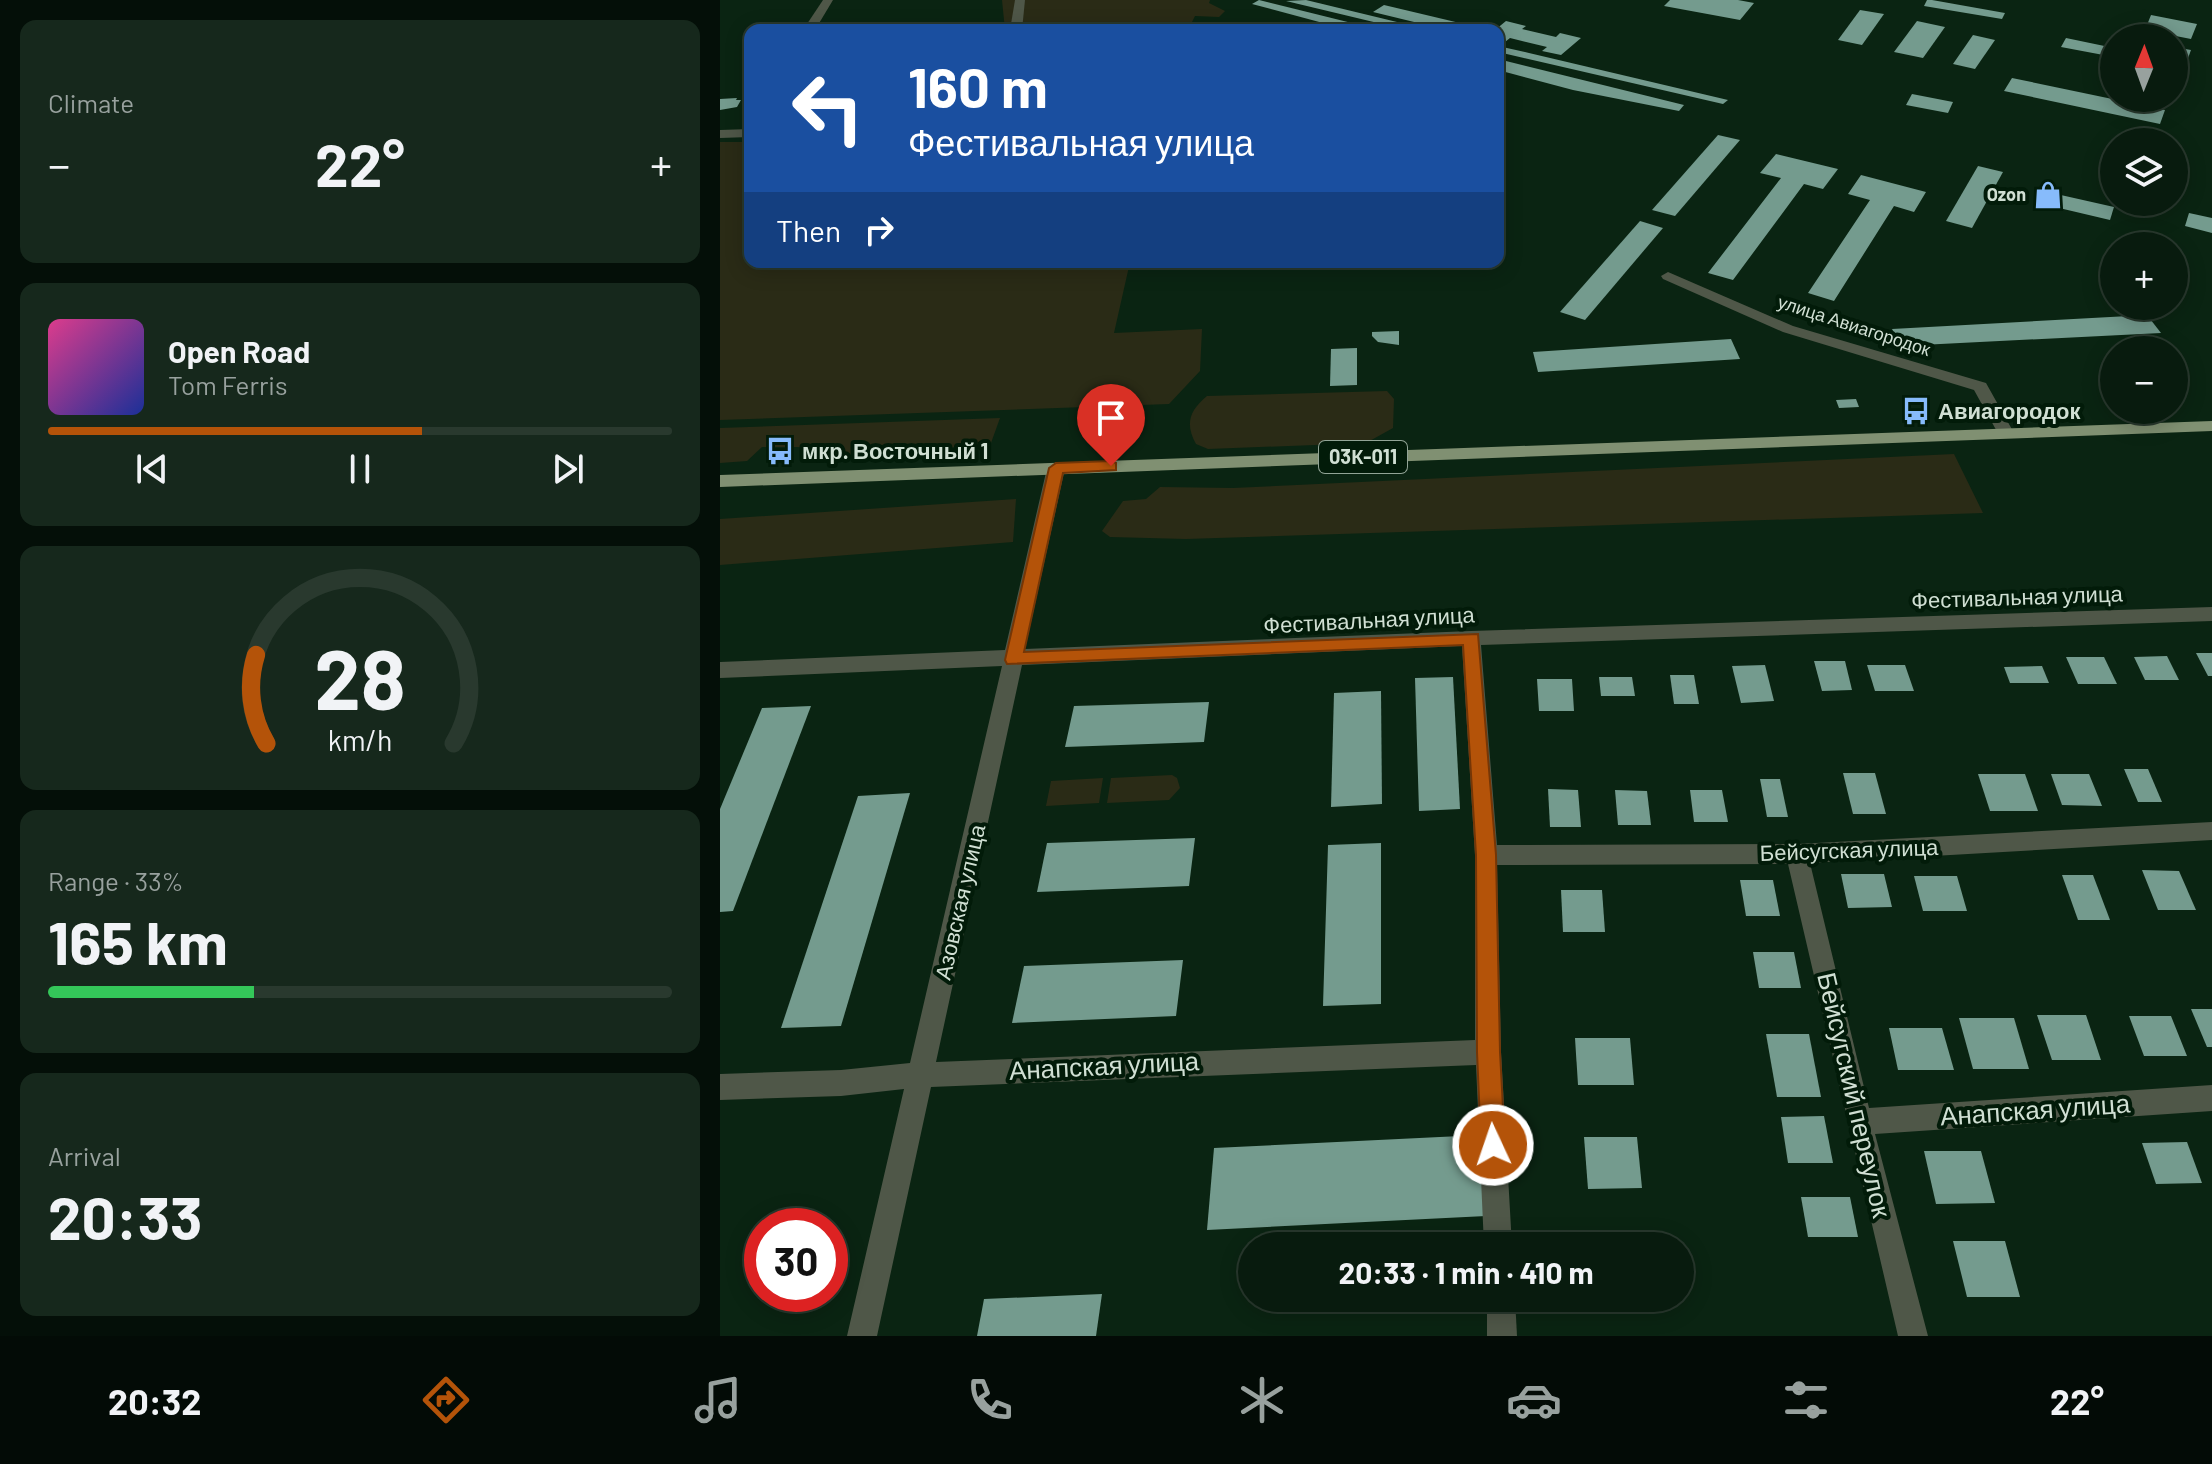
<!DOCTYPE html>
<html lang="en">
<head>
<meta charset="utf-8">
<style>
	:root { --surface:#081b0e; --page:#16281c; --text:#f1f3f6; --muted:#98a19e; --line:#29392e; --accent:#b45309 }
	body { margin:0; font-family:Barlow,sans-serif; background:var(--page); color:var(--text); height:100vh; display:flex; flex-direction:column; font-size:30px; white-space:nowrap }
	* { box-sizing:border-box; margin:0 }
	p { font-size:26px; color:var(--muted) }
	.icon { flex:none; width:44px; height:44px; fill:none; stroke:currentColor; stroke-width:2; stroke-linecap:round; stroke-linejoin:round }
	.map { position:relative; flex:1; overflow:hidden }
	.drawer { display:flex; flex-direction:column; gap:20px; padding:20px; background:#040f08; width:720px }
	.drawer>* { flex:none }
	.hud { position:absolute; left:24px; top:24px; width:760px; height:244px; border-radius:16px; box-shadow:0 4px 20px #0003,0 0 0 2px var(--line); background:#1a4fa0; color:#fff; overflow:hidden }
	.needle { width:52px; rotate:1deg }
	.controls { position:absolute; left:1380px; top:24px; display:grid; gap:16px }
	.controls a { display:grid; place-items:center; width:88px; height:88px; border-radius:50%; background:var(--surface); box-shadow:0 4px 20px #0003,0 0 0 2px var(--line); font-size:40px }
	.speed { position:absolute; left:24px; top:1208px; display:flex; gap:16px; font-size:40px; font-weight:700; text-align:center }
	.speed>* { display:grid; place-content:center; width:104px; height:104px; border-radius:50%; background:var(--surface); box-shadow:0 4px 20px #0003,0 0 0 2px var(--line); line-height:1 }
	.speed .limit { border:12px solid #d22; background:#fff; color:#111 }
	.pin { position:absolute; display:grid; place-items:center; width:68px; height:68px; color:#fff; margin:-82px -34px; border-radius:50% 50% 50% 0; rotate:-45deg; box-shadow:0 0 8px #0007 }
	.pin .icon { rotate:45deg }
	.me { position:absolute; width:88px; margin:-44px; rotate:357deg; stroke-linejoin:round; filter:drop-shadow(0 0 6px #0008) }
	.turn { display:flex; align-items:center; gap:28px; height:168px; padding:0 32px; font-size:36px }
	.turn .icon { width:104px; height:104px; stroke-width:2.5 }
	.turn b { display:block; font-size:56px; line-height:68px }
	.then { display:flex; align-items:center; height:76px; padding:0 32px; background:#0003; gap:16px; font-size:30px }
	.big { font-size:60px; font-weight:700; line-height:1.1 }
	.drawer .card { flex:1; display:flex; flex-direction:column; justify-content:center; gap:12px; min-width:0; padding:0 28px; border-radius:16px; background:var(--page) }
	.drawer .dial { align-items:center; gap:0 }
	.dial svg { height:208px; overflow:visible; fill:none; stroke:var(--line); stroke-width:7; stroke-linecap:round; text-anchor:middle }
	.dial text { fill:var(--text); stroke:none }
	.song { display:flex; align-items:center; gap:24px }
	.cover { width:96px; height:96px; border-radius:12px; background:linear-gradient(135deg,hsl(330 70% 55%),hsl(230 70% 35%)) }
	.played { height:8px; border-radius:4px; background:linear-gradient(90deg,var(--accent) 60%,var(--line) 60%) }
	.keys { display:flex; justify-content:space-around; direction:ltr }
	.heat { display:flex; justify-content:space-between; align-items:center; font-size:44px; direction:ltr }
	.charge { height:12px; border-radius:6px; background:linear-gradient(90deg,#34c759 33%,var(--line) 0) }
	.trip { position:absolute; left:518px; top:1232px; width:456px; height:80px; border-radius:40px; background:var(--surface); box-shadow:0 4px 20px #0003,0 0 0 2px var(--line); font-weight:700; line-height:80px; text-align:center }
	.tabs { display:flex; height:128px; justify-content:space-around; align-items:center; background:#030b06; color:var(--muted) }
	.tabs .icon { width:56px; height:56px }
	.tabs .current { color:var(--accent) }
	.tabs b { font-size:36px; color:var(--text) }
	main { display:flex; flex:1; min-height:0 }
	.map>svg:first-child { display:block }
</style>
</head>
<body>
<main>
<section class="drawer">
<div class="card"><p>Climate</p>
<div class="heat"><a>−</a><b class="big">22°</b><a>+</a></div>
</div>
<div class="card">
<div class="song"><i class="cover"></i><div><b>Open Road</b><p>Tom Ferris</p></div></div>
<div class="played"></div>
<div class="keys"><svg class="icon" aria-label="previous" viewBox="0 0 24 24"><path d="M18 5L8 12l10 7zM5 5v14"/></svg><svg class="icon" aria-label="pause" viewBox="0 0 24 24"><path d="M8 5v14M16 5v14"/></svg><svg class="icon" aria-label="next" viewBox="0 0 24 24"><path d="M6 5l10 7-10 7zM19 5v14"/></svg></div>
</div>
<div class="card dial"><svg viewBox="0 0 100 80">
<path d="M14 69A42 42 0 1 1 86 69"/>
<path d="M14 69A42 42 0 0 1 10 35" stroke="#b45309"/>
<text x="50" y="56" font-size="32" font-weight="700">28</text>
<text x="50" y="72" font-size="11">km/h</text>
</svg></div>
<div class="card"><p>Range · 33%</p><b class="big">165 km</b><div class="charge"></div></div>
<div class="card"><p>Arrival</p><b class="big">20:33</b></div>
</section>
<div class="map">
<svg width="1492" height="1336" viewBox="0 0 1492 1336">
	<rect width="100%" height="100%" fill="#0a2412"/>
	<g fill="#2a2b16">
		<path d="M282,0h208l-1,3 16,8 -6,6 -24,-1 -3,6h-18l-1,6 -21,2h-147z"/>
		<path d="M0,142h30v120h380l-16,71 88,-4 -2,42 -31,33 -449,16z"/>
		<path d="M667,391l7,8 -1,29 -27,15 -158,6 -12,-5c-11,-20 -7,-33 11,-48z"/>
		<path d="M280,418l-9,25 -134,15 -59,-11h-36l-15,14 -27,2v-35z"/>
		<path d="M1234,454l29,59 -797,26 -76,-2 -8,-6 21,-30 23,-2 14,-12 73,1z"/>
		<path d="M296,499l-3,43 -293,23v-46z"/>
		<path d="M452,775l5,3 3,10 -11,12 -62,3 4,-25z"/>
		<path d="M383,778l-4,25 -53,3 5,-25z"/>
	</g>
	<g fill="#749b8e">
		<path d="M539,0l117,29v1h-27l-97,-26z"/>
		<path d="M586,0l120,29v1h-19l-121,-29z"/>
		<path d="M950,0h68l16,3 -14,17 -76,-14z"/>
		<path d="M1207,0h5l73,13 -3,6 -78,-13z"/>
		<path d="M664,5l101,24v1h-38l-74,-18z"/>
		<path d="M1140,10l24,4 -22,31 -24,-5z"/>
		<path d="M1431,15l46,9 -6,15 -46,-9z"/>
		<path d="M786,21l20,5 -4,3 34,8 4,-4 21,5 -20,17 -19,-4 5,-4 -37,-9 -5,4 -7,-1v-11h-3z"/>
		<path d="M1197,21l28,6 -22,31 -29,-6z"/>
		<path d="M1253,35l22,5 -20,29 -22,-5z"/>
		<path d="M1346,38l48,10v9l-53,-10z"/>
		<path d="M778,46l31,7 199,47 -5,4 -225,-52z"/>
		<path d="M1454,47l17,3 -13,36 -4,-1z"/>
		<path d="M778,59l186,46 -5,6 -106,-21 -75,-20z"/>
		<path d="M1292,78l153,32 -5,14 -156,-33z"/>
		<path d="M1192,94l41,8 -5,11 -42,-8z"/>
		<path d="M17,98l-1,2h5l-4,7 -17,3v-11z"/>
		<path d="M998,135l22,5 -65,76 -23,-6z"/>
		<path d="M1056,154l62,15 -15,20 -19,-5 -71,96 -25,-7 73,-95 -21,-5z"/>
		<path d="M1258,166l25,6 -31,56 -26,-7z"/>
		<path d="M1141,175l65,17 -12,20 -20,-6 -60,95 -26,-8 62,-93 -22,-6z"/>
		<path d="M1323,191l71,16 -4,13 -72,-17z"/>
		<path d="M1469,213l23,5v15l-27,-7z"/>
		<path d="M920,221l23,7 -78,92 -25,-8z"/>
		<path d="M1427,315l14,18 -260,13 -9,-17z"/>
		<path d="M679,331v14l-21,-3 -6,-6v-4z"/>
		<path d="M1011,339l9,20 -202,13 -5,-20z"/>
		<path d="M637,348v37l-27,1 1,-37z"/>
		<path d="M1136,399l3,8 -20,1 -3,-8z"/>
		<path d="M1476,653h16v23h-4z"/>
		<path d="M1447,656l12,24h-34l-11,-23z"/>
		<path d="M1346,657h38l13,27h-39z"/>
		<path d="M1094,661h31l7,29 -30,1z"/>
		<path d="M1045,665l9,36 -33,2 -9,-37z"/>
		<path d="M1147,665h38l9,26h-39z"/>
		<path d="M1322,666l7,17h-39l-6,-16z"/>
		<path d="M950,675h24l5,29h-25z"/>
		<path d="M733,677l7,132 -41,2 -4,-133z"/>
		<path d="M879,677h33l3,19h-34z"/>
		<path d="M817,679h35l2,32h-35z"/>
		<path d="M661,691l1,113 -51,3 3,-114z"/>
		<path d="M489,702l-5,40 -139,5 9,-41z"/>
		<path d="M91,706l-78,205 -13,1v-103l42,-101z"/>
		<path d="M1404,769h24l14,33h-24z"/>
		<path d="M1123,773h32l11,41h-33z"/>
		<path d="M1258,774h47l13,37h-48z"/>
		<path d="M1331,774h38l13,32 -40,-1z"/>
		<path d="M1040,779h20l8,38h-21z"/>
		<path d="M828,789l30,1 3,37h-31z"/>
		<path d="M895,790l32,1 4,34h-33z"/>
		<path d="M970,790h32l6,32h-34z"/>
		<path d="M190,793l-69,233 -60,2 77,-232z"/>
		<path d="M475,838l-6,48 -152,6 10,-49z"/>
		<path d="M661,843v161l-58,2 5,-161z"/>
		<path d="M1422,870l37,1 17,39h-38z"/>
		<path d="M1121,874h43l8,33 -44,1z"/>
		<path d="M1342,875h31l17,45h-32z"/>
		<path d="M1194,876h43l10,35h-44z"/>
		<path d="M1020,880h33l7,36h-34z"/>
		<path d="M841,890h41l3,42h-42z"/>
		<path d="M1033,952h41l7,36h-42z"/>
		<path d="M463,960l-7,56 -164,7 12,-57z"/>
		<path d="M1471,1009h21v38h-5z"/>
		<path d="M1317,1015h49l15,45h-49z"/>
		<path d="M1409,1016h42l16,40h-43z"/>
		<path d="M1239,1018h55l15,51h-56z"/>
		<path d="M1169,1028h53l12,42h-56z"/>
		<path d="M1046,1034h43l12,63h-44z"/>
		<path d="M855,1038h55l4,47h-56z"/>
		<path d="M1104,1116l9,47h-45l-7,-46z"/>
		<path d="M761,1135l5,81 -279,14 7,-82z"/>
		<path d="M864,1137h53l5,51 -54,1z"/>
		<path d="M1467,1142l15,41 -46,1 -14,-41z"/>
		<path d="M1204,1151h57l14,52 -59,1z"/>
		<path d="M1081,1197h49l8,40h-50z"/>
		<path d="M1233,1241h52l15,56h-53z"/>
		<path d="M382,1294l-6,42h-119l7,-37z"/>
	</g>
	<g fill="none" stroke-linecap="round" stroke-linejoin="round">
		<g fill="#4f5748" fill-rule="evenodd">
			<path d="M103,0h10l-18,30h-12z"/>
			<path d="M295,0h10l-3,30h-12z"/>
			<path d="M30,129v8l-30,1v-8z"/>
			<path d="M948,272l125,54 193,57 28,50 -2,4h-12l-26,-47 -191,-58 -120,-53 -2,-3z"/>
			<path d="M336,462l9,6 -40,181 446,-18 741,-24v14l-731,24 16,200 300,-1 415,-22v18l-402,23 59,245 343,-23v26l-337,23 53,202h-30l-110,-472 -291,1 4,187 11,194h-28l-8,-181 -545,22 -54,249h-30l57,-247 -63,7 -121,4v-26l121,-4 69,-7 92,-397 -282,12v-16l285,-12 42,-182zM742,646l13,209v185l-539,22 86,-397z"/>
			<path d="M767,1298h28l2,38h-30z"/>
		</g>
		<path fill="#809072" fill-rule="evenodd" d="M1492,421v10l-1492,56v-12z"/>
	</g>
	<path fill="#b45309" stroke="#753606" stroke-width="2" d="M391,461l5,2v7l-53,3 -39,179 454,-18 18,221 4,197 5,93 -3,8 -9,4 -9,-4 -3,-8 -4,-93 -1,-197 -13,-210 -456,19 -2,-4 44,-192 7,-5z"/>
	<defs>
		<symbol id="shop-bare" viewBox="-9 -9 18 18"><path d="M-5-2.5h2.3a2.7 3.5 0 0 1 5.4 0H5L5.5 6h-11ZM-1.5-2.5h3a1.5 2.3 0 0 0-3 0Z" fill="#87bbfb" stroke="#021b09" stroke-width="2.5" paint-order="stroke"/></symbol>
		<symbol id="bus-bare" viewBox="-9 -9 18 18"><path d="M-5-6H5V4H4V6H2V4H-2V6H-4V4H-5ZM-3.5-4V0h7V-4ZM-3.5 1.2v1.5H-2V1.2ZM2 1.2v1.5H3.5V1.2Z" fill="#87bbfb" stroke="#021b09" stroke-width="2.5" paint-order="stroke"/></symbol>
	</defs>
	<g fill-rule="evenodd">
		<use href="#shop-bare" x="1308" y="175" width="40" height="40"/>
		<use href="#bus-bare" x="1176" y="391" width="40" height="40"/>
		<use href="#bus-bare" x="40" y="431" width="40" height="40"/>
	</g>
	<g text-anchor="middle" stroke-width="8" stroke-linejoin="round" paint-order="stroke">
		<g font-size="18" font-weight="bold" fill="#d0dfd3" stroke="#021b09" text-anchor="end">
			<text x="1306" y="201">Ozon</text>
		</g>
		<g font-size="18" fill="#d0dfd3" stroke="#021b09">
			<text transform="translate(1134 326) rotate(18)" y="6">улица Авиагородок</text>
		</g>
		<rect fill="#021b09" stroke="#92a496" stroke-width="2" x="599" y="441" width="88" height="32" rx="6"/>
		<g font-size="20" font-weight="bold" fill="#d0dfd3">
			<text x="643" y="464">03К-011</text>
		</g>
		<g font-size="22" font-weight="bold" fill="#d0dfd3" stroke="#021b09" text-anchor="start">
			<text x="1218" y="419">Авиагородок</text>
			<text x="82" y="459">мкр. Восточный 1</text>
		</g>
		<g font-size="22" fill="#d0dfd3" stroke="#021b09">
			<text transform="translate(1297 597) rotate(-2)" y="8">Фестивальная улица</text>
			<text transform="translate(649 620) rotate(-3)" y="8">Фестивальная улица</text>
			<text transform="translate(1129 850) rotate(-2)" y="8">Бейсугская улица</text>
			<text transform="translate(240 902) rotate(-77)" y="8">Азовская улица</text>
		</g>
		<g font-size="26" fill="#d0dfd3" stroke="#021b09">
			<text transform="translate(384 1066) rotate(-3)" y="9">Анапская улица</text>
			<text transform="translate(1134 1095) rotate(77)" y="9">Бейсугский переулок</text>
			<text transform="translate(1315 1110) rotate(-4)" y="9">Анапская улица</text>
		</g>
	</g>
</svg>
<div class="controls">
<a><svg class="needle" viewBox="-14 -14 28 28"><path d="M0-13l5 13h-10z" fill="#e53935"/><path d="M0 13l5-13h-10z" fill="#98a19e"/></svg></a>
<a><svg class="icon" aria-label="layers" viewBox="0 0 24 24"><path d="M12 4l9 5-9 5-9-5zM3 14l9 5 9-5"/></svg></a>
<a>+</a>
<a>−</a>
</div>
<div class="speed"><div class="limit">30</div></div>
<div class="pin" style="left:391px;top:466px;background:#d93025"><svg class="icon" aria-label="arrive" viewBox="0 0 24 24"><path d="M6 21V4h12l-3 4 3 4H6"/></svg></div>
<svg class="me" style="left:773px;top:1145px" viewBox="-20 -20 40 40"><circle r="17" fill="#b45309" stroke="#fff" stroke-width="3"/><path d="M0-11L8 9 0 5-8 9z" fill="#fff"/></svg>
<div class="trip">20:33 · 1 min · 410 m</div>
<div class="hud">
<div class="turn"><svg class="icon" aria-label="left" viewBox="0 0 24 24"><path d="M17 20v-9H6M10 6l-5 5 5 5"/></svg><div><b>160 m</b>Фестивальная улица</div></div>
<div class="then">Then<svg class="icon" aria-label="right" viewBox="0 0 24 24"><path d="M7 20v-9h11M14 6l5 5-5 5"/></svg></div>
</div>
</div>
</main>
<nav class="tabs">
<b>20:32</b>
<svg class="icon current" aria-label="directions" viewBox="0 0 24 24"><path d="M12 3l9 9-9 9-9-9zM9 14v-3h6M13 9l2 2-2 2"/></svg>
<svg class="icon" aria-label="music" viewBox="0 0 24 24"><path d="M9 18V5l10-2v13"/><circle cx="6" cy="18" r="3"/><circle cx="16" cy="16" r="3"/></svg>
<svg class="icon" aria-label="phone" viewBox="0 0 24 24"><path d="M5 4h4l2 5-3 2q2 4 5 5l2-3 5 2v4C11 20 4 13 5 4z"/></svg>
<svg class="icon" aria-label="climate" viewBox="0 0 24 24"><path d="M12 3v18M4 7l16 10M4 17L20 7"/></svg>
<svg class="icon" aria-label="car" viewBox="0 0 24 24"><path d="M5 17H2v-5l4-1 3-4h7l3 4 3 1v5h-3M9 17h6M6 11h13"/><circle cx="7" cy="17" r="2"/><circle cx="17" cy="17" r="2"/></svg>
<svg class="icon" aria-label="filters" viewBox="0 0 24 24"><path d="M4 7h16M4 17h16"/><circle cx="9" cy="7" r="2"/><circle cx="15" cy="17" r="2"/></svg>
<b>22°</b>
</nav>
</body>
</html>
